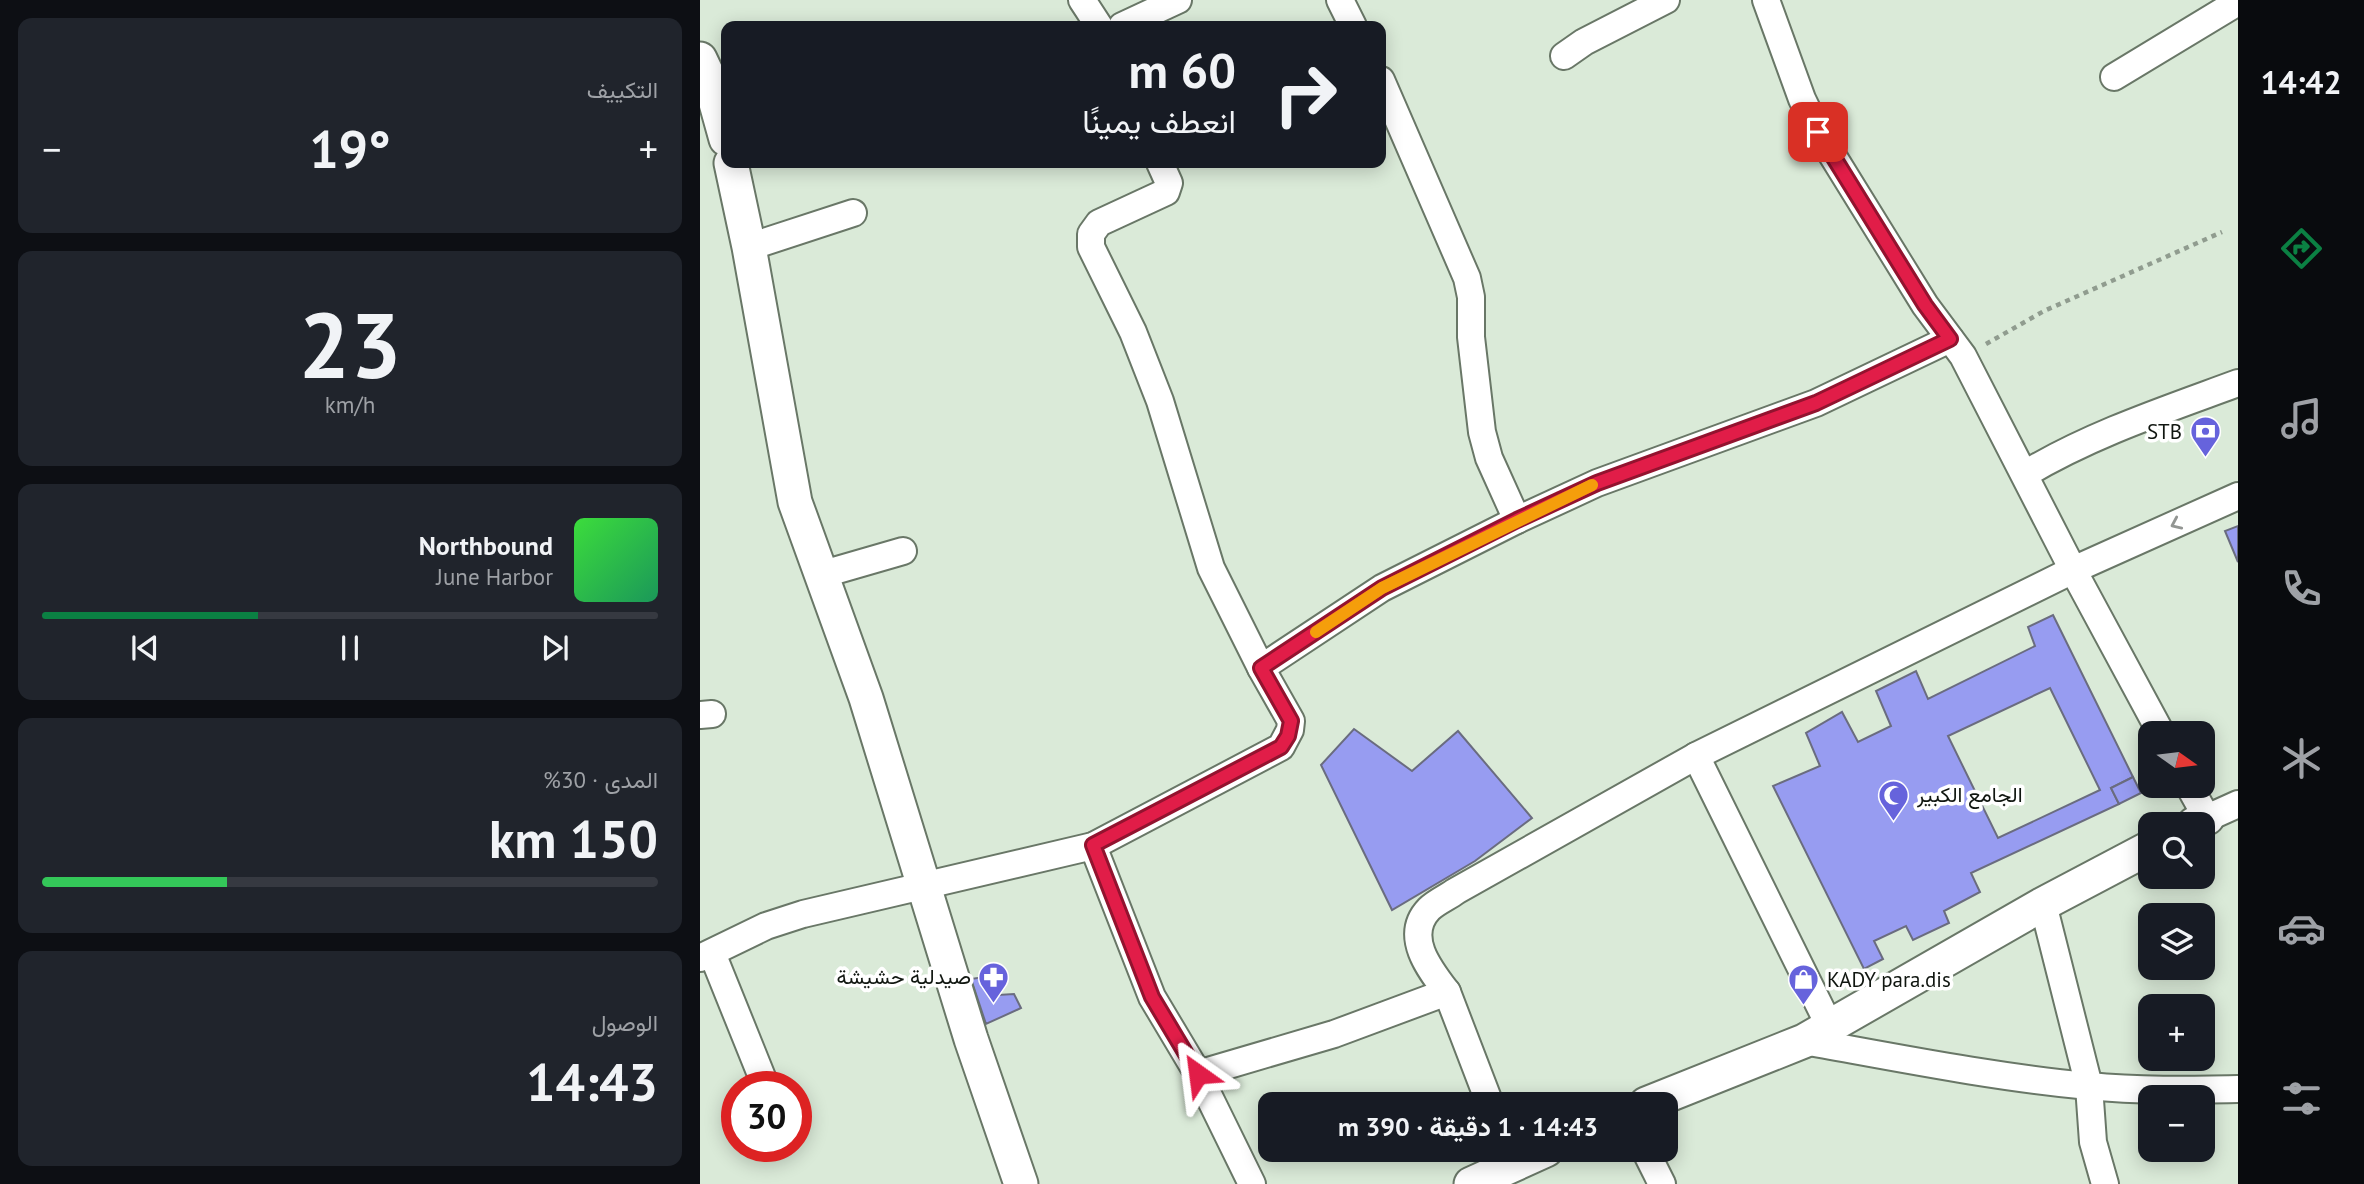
<!DOCTYPE html>
<html lang="ar">
<head>
<meta charset="utf-8">
<style>
	:root { --surface:#171b24; --page:#20242c; --text:#f1f3f6; --muted:#9ea1a6; --line:#363941; --accent:#0b8043 }
	body { margin:0; font-family:"PT Sans",Vazirmatn,sans-serif; background:var(--page); color:var(--text); direction:rtl; height:100vh; display:flex; flex-direction:column; font-size:26px; white-space:nowrap }
	* { box-sizing:border-box; margin:0 }
	p { font-size:23px; color:var(--muted) }
	.icon { flex:none; width:38px; height:38px; fill:none; stroke:currentColor; stroke-width:2; stroke-linecap:round; stroke-linejoin:round }
	.map { position:relative; flex:1; overflow:hidden; direction:ltr }
	.details { display:flex; flex-direction:column; gap:18px; padding:18px; background:#0d0f14; width:700px }
	.details>* { flex:none }
	.top-card { position:absolute; left:21px; top:21px; width:665px; height:147px; border-radius:14px; box-shadow:0 4px 18px #0003; direction:rtl; background:#171b24; color:var(--text); overflow:hidden }
	.needle { width:46px; rotate:104deg }
	.fabs { position:absolute; left:1438px; top:721px; display:grid; gap:14px }
	.fabs a { display:grid; place-items:center; width:77px; height:77px; border-radius:14px; background:var(--surface); box-shadow:0 4px 18px #0003; font-size:35px }
	.speed { position:absolute; left:21px; top:1071px; display:flex; gap:14px; font-size:35px; font-weight:700; text-align:center }
	.speed>* { display:grid; place-content:center; width:91px; height:91px; border-radius:50%; background:var(--surface); box-shadow:0 4px 18px #0003; line-height:1 }
	.speed .limit { border:10px solid #d22; background:#fff; color:#111 }
	.pin { position:absolute; display:grid; place-items:center; width:60px; height:60px; color:#fff; margin:-30px; border-radius:14px; box-shadow:0 4px 10px #0006 }
	.me { position:absolute; width:77px; margin:-38px; rotate:329deg; stroke-linejoin:round; filter:drop-shadow(0 0 5px #0008) }
	.turn { display:flex; align-items:center; gap:24px; height:147px; padding:0 35px; font-size:32px }
	.turn .icon { width:91px; height:91px; stroke-width:2.5 }
	.turn b { display:block; font-size:49px; line-height:60px }
	.big { font-size:52px; font-weight:700; line-height:1.1 }
	.details .widget { flex:1; display:flex; flex-direction:column; justify-content:center; gap:10px; min-width:0; padding:0 24px; border-radius:14px; background:var(--page) }
	.details .dial { align-items:center; gap:0 }
	.dial b { font-size:91px; line-height:1 }
	.song { display:flex; align-items:center; gap:21px }
	.cover { width:84px; height:84px; border-radius:10px; background:linear-gradient(135deg,hsl(120 70% 55%),hsl(150 70% 35%)) }
	.played { height:7px; border-radius:4px; background:linear-gradient(90deg,var(--accent) 35%,var(--line) 35%) }
	.keys { display:flex; justify-content:space-around; direction:ltr }
	.heat { display:flex; justify-content:space-between; align-items:center; font-size:38px; direction:ltr }
	.charge { height:10px; border-radius:5px; background:linear-gradient(90deg,#34c759 30%,var(--line) 0) }
	.trip { position:absolute; left:558px; top:1092px; width:420px; height:70px; border-radius:14px; background:var(--surface); box-shadow:0 4px 18px #0003; font-weight:700; line-height:70px; text-align:center; direction:rtl }
	main { display:flex; flex:1; min-height:0 }
	.tab-bar { display:flex; flex-direction:column; width:126px; justify-content:space-around; align-items:center; background:#090b0e; color:var(--muted) }
	.tab-bar .icon { width:49px; height:49px }
	.tab-bar .selected { color:var(--accent) }
	.tab-bar b { font-size:32px; color:var(--text) }
	.map>svg:first-child { display:block }
</style>
</head>
<body>
<main>
<nav class="tab-bar">
<b>14:42</b>
<svg class="icon selected" aria-label="directions" viewBox="0 0 24 24"><path d="M12 3l9 9-9 9-9-9zM9 14v-3h6M13 9l2 2-2 2"/></svg>
<svg class="icon" aria-label="music" viewBox="0 0 24 24"><path d="M9 18V5l10-2v13"/><circle cx="6" cy="18" r="3"/><circle cx="16" cy="16" r="3"/></svg>
<svg class="icon" aria-label="phone" viewBox="0 0 24 24"><path d="M5 4h4l2 5-3 2q2 4 5 5l2-3 5 2v4C11 20 4 13 5 4z"/></svg>
<svg class="icon" aria-label="climate" viewBox="0 0 24 24"><path d="M12 3v18M4 7l16 10M4 17L20 7"/></svg>
<svg class="icon" aria-label="car" viewBox="0 0 24 24"><path d="M5 17H2v-5l4-1 3-4h7l3 4 3 1v5h-3M9 17h6M6 11h13"/><circle cx="7" cy="17" r="2"/><circle cx="17" cy="17" r="2"/></svg>
<svg class="icon" aria-label="filters" viewBox="0 0 24 24"><path d="M4 7h16M4 17h16"/><circle cx="9" cy="7" r="2"/><circle cx="15" cy="17" r="2"/></svg>
</nav>
<div class="map">
<svg width="1538" height="1184" viewBox="0 0 1538 1184">
	<rect width="100%" height="100%" fill="#daead8"/>
	<g fill="#979cf1" stroke="#6a6c7f" stroke-width="2" fill-rule="evenodd">
		<path d="M1538,526v36l-13,-31z"/>
		<path d="M1353,615l80,162 -22,11 8,16 -148,69 9,19 -36,19 5,12 -36,17 -7,-14 -32,15 9,18 -19,10 -91,-183 47,-20 -14,-33 36,-21 16,30 33,-16 -15,-35 40,-20 12,28 107,-53 -7,-19zM1350,688l50,102 -102,48 -50,-102z"/>
		<path d="M654,729l58,42 46,-40 74,87 -57,43 -83,49 -71,-145z"/>
		<path d="M1433,777l8,16 -22,11 -8,-16z"/>
		<path d="M290,976l8,19 16,-1 7,14 -35,16 -15,-45z"/>
	</g>
	<g fill="none" stroke-linecap="round" stroke-linejoin="round">
		<defs>
			<g id="minor">
				<path d="M382,0l17,26"/>
				<path d="M640,0l13,26"/>
				<path d="M1066,0l36,99 16,33 107,173 38,51 110,214 88,163"/>
				<path d="M422,26l56,-26"/>
				<path d="M864,56l20,-14 82,-42"/>
				<path d="M1414,77l124,-75"/>
				<path d="M681,80l86,198 4,19v40l11,95 7,26 28,62"/>
				<path d="M460,163l9,20 -3,9 -67,31 -8,11v13l42,85 27,69 51,167 50,100"/>
				<path d="M49,247l104,-34"/>
				<path d="M1325,474c67,-40 140,-64 213,-91"/>
				<path d="M120,575l83,-24"/>
				<path d="M0,715l12,-1"/>
				<path d="M996,756l134,271"/>
				<path d="M1489,786l18,32 31,-14"/>
				<path d="M393,846l59,151 46,77 54,110"/>
				<path d="M1343,904l46,182 4,56 12,42"/>
				<path d="M12,953l54,134"/>
				<path d="M0,958l66,-32 37,-12 290,-68 188,-99 9,-17 1,-9 -30,-53 121,-80 135,-68 80,-37 219,-80 134,-64"/>
				<path d="M747,992l43,112"/>
				<path d="M1104,1041c95,17 189,36 285,45 49,5 99,4 149,3"/>
				<path d="M498,1074l136,-40 113,-42c-17,-22 -44,-56 -18,-83 7,-7 19,-12 27,-18l240,-135 377,-186 165,-74"/>
				<path d="M945,1150l17,34"/>
			</g>
			<g id="tertiary">
				<path d="M0,59l9,19 17,61"/>
				<path d="M31,163l18,84 46,255 71,196 105,341 50,145"/>
				<path d="M1494,824l13,-6"/>
				<path d="M946,1104l158,-63 239,-137 108,-57"/>
				<path d="M771,1184l75,-34"/>
			</g>
		</defs>
		<use href="#minor" stroke="#697767" stroke-width="30"/>
		<use href="#tertiary" stroke="#697767" stroke-width="37"/>
		<path stroke="#909c8f" stroke-width="4.5" stroke-dasharray="5 5" stroke-linecap="butt" d="M1286,344l58,-33 178,-79"/>
		<use href="#minor" stroke="#fff" stroke-width="26"/>
		<use href="#tertiary" stroke="#fff" stroke-width="33"/>
	</g>
	<defs><path id="oneway-chevron" d="M-2-3.5L2.5 0L-2 3.5" fill="none" stroke-width="1.6" stroke-linecap="round" stroke-linejoin="round" transform="scale(1.75)"/></defs>
	<use stroke="#939693" href="#oneway-chevron" transform="translate(1476 524) rotate(156)"/>
	<g fill="none" stroke-linecap="round" stroke-linejoin="round">
		<defs>
			<path id="route" d="M498,1074l-46,-77 -59,-152 188,-98 7,-11 3,-15 -30,-53 121,-80 135,-68 80,-37 219,-80 134,-64 -25,-34 -107,-173"/>
		</defs>
		<use href="#route" stroke="#92132f" stroke-width="18"/>
		<use href="#route" stroke="#e11d48" stroke-width="12"/>
		<path stroke="#f59e0b" stroke-width="12" d="M616,632l66,-44 210,-103"/>
	</g>
	<defs>
		<symbol id="bank-pin" viewBox="-11 -11 22 30"><path d="M0 17L-7.5 6A9.5 9.5 0 1 1 7.5 6Z" fill="#6663dc" stroke="#fff"/><path d="M-6-4H6V4H-6ZM0-2.3a2.3 2.3 0 1 0 0 4.6a2.3 2.3 0 1 0 0-4.6Z" fill="#fff"/></symbol>
		<symbol id="mosque-pin" viewBox="-11 -11 22 30"><path d="M0 17L-7.5 6A9.5 9.5 0 1 1 7.5 6Z" fill="#6663dc" stroke="#fff"/><path d="M3.5-4.9A6 6 0 1 0 3.5 4.9A5 5 0 1 1 3.5-4.9Z" fill="#fff"/></symbol>
		<symbol id="pharmacy-pin" viewBox="-11 -11 22 30"><path d="M0 17L-7.5 6A9.5 9.5 0 1 1 7.5 6Z" fill="#6663dc" stroke="#fff"/><path d="M-2-6h4v4h4v4h-4v4h-4v-4h-4v-4h4Z" fill="#fff"/></symbol>
		<symbol id="shop-pin" viewBox="-11 -11 22 30"><path d="M0 17L-7.5 6A9.5 9.5 0 1 1 7.5 6Z" fill="#6663dc" stroke="#fff"/><path d="M-5-2.5h2.3a2.7 3.5 0 0 1 5.4 0H5L5.5 6h-11ZM-1.5-2.5h3a1.5 2.3 0 0 0-3 0Z" fill="#fff"/></symbol>
	</defs>
	<g fill-rule="evenodd">
		<use href="#bank-pin" x="1488" y="414" width="35" height="47"/>
		<use href="#mosque-pin" x="1176" y="778" width="35" height="47"/>
		<use href="#pharmacy-pin" x="276" y="960" width="35" height="47"/>
		<use href="#shop-pin" x="1086" y="962" width="35" height="47"/>
	</g>
	<g text-anchor="middle" stroke-width="7" stroke-linejoin="round" paint-order="stroke">
		<g font-size="21" fill="#101610" stroke="#fff" text-anchor="end">
			<text x="1482" y="439">STB</text>
			<text x="1217" y="802" text-anchor="start">الجامع الكبير</text>
			<text x="271" y="984">صيدلية حشيشة</text>
			<text x="1127" y="987" text-anchor="start">KADY para.dis</text>
		</g>
	</g>
</svg>
<div class="fabs">
<a><svg class="needle" viewBox="-14 -14 28 28"><path d="M0-13l5 13h-10z" fill="#e53935"/><path d="M0 13l5-13h-10z" fill="#9ea1a6"/></svg></a>
<a><svg class="icon" aria-label="search" viewBox="0 0 24 24"><circle cx="10" cy="10" r="6"/><path d="M15 15l6 6"/></svg></a>
<a><svg class="icon" aria-label="layers" viewBox="0 0 24 24"><path d="M12 4l9 5-9 5-9-5zM3 14l9 5 9-5"/></svg></a>
<a>+</a>
<a>−</a>
</div>
<div class="speed"><div class="limit">30</div></div>
<div class="pin" style="left:1118px;top:132px;background:#d93025"><svg class="icon" aria-label="arrive" viewBox="0 0 24 24"><path d="M6 21V4h12l-3 4 3 4H6"/></svg></div>
<svg class="me" style="left:498px;top:1074px" viewBox="-20 -20 40 40"><path d="M0-17L14 15 0 8-14 15z" fill="#e11d48" stroke="#fff" stroke-width="4"/></svg>
<div class="trip">14:43 · 1 دقيقة · 390 m</div>
<div class="top-card">
<div class="turn"><svg class="icon" aria-label="right" viewBox="0 0 24 24"><path d="M7 20v-9h11M14 6l5 5-5 5"/></svg><div><b>60 m</b>انعطف يمينًا</div></div>
</div>
</div>
<section class="details">
<div class="widget"><p>التكييف</p>
<div class="heat"><a>−</a><b class="big">19°</b><a>+</a></div>
</div>
<div class="widget dial"><b>23</b><p>km/h</p></div>
<div class="widget">
<div class="song"><i class="cover"></i><div><b>Northbound</b><p>June Harbor</p></div></div>
<div class="played"></div>
<div class="keys"><svg class="icon" aria-label="previous" viewBox="0 0 24 24"><path d="M18 5L8 12l10 7zM5 5v14"/></svg><svg class="icon" aria-label="pause" viewBox="0 0 24 24"><path d="M8 5v14M16 5v14"/></svg><svg class="icon" aria-label="next" viewBox="0 0 24 24"><path d="M6 5l10 7-10 7zM19 5v14"/></svg></div>
</div>
<div class="widget"><p>المدى · 30%</p><b class="big">150 km</b><div class="charge"></div></div>
<div class="widget"><p>الوصول</p><b class="big">14:43</b></div>
</section>
</main>
</body>
</html>
